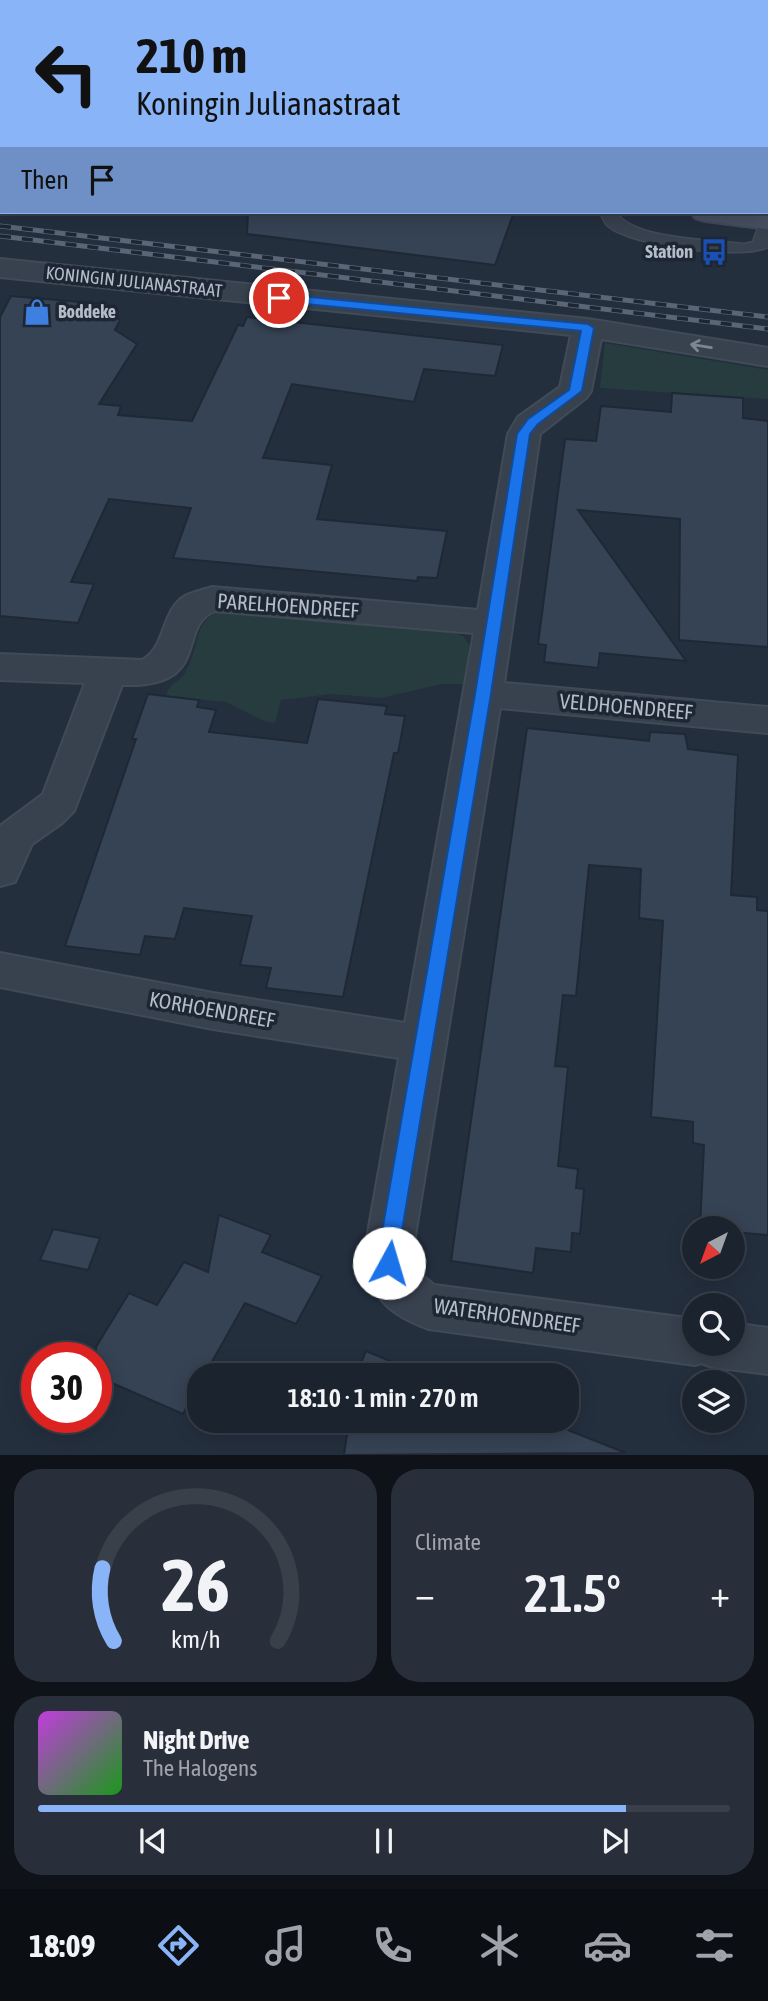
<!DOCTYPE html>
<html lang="en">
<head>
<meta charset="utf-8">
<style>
	:root { --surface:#1b232e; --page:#282f3a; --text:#f1f3f6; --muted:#a0a4aa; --line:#39404a; --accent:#8ab4f8 }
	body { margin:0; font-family:"Asap Condensed",sans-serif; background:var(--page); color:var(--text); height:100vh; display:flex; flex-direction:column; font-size:26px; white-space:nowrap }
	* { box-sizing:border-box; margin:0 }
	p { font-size:23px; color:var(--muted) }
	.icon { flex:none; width:38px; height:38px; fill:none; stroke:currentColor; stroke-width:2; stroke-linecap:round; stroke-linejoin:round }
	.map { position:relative; height:1455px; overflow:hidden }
	.details { display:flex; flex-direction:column; gap:14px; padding:14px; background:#0f1319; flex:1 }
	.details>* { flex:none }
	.hud { position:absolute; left:0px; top:0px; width:768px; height:214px; box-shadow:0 4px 18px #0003,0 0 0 2px var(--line); background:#8ab4f8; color:#111; overflow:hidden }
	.needle { width:46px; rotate:221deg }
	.buttons { position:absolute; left:682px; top:1216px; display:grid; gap:14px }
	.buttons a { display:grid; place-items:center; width:63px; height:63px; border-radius:50%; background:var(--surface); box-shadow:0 4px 18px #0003,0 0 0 2px var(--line); font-size:35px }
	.speed { position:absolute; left:21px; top:1342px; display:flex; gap:14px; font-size:35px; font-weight:700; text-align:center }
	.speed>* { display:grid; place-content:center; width:91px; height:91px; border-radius:50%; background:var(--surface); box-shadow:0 4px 18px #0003,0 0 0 2px var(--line); line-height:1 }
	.speed .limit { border:10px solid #d22; background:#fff; color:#111 }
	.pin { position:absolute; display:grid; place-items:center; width:60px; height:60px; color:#fff; margin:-30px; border:4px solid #fff; border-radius:50%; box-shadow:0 2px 7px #0007 }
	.me { position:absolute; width:77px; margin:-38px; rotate:6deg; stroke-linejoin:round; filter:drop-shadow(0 0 5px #0008) }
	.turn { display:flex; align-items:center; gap:24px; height:147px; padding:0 21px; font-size:32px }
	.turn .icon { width:91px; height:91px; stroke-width:2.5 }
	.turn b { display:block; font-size:49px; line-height:60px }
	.then { display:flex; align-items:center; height:66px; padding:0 21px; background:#0003; gap:14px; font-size:26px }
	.big { font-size:52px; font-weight:600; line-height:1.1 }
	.details .card { flex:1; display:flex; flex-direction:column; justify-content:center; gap:10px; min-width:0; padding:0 24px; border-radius:28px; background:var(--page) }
	.details .dial { align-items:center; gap:0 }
	.dial svg { height:182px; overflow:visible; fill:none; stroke:var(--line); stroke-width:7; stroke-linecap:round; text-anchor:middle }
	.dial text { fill:var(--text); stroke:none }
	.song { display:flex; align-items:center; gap:21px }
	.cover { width:84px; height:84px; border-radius:10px; background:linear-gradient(135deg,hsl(290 70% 55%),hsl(120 70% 35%)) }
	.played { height:7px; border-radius:4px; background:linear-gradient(90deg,var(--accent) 85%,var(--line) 85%) }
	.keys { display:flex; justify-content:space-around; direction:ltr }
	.heat { display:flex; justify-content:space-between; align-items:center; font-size:38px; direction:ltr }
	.details .tiles { flex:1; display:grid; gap:14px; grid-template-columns:1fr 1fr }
	.card:last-child { grid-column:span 2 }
	.trip { position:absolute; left:187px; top:1363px; width:392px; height:70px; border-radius:28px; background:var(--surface); box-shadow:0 4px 18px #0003,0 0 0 2px var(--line); font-weight:600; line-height:70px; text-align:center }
	.menu { display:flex; height:112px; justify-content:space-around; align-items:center; background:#0b0e12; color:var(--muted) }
	.menu .icon { width:49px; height:49px }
	.menu .on { color:var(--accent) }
	.menu b { font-size:32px; color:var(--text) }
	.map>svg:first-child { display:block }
</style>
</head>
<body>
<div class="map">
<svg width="768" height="1455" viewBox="0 0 768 1455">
	<rect width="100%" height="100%" fill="#242f3e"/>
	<g fill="#263c3f">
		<path d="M605,343l163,27v29l-168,-11z"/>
		<path d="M233,610l221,22 10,5 8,12 -6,35h-24l-61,14 -49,-4 -51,6 -6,23 -11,-2 -38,-19 -60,-6c5,-16 13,-12 20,-25 16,-27 5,-59 47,-61z"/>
	</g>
	<g fill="#364354" stroke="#1f2835" stroke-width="2">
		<path d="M248,212h266l-19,53 -248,-31z"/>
		<path d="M11,296l92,8 17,16 -5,10 22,14 -38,60 22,2 -3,9 74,6 46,-96 5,1 4,-9 256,28 -8,31 -71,-7 -10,33 -122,-18 -29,74 69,7 -15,54 130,12 -10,47 -19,-1 -1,4 -244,-23 18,-50 -82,-9 -38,83 23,2 -16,39 -78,-7v-299z"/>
		<path d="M672,393l71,5v20l25,3v226l-89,-7 1,-121 -102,-9 108,151 -86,-8 -2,15 -54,-6 2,-17 -8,-1 27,-205 31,2 5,-35 70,6z"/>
		<path d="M148,694l51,6 -2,7 19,3 -7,22 98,11 11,-44 69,7 -2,8 20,2 -7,37h-4l-51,244 -77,-9 5,-20 -31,-3 12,-49 -68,-8 -9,31 -30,-3 -5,19 -75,-9 71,-207h-4z"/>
		<path d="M527,728l122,13 1,-9 35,2 3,15 50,6 -7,140 26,2v13l11,1v324l-35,-3v-4h-33l4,-83 -11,-2v-21l-42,-5 12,-196 -24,-3 2,-49 -52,-4 -13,131 -13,-1 -8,71 13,1 -10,99 20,3 -2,19 8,1 -4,45 -8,-1 -1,19 -35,-4 -3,25 -82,-12z"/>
		<path d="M219,1215l52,20 -9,17 60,24 -26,48 -51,-21 -41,73h-4v8l-17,30 -87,-38v-29l33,-54 28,12 27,-43 24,10z"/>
		<path d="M53,1229l47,9 -12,32 -48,-10z"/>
		<path d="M366,1351l60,25h-70z"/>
		<path d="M349,1421h196l81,32 -282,2z"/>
	</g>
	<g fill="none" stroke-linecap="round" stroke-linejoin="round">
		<defs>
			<g id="lane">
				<path d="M2,98v11l-2,1v-11z"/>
				<path d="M0,131l2,1v11l-2,-1z"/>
				<path d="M600,212h16c16,28 98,28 129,32l8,-2 7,-19 8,-5v29c-26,13 -138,-1 -160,-21 -4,-4 -6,-10 -8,-14z"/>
			</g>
			<g id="street">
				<path d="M106,0h24l-25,2z"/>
				<path d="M295,0h41l1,2h-41z"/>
				<rect x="503" y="0" width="24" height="2"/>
				<path d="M0,259l588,60 180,29v18l-167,-27 -10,52 -5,7 -46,36 -36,249 264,24v26l-268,-25 -88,547 6,17 16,13 261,34v25h38v-21l35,5v46l-56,-7 -11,-4 -6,2 -266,-36c-39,-14 -59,-31 -65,-74l35,-197 -186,-29 -213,-42v-34l213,40 192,30 69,-390 -259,-22c-40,16 -1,77 -93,74l-48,126 -12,12 -30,21 -17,38 -15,4v-60l43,-32 42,-111 -85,-3v-26l142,6c24,-12 19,-50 43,-64 8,-4 18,-6 27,-9l266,23 30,-176 10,-17 42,-30 11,-52 -571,-58z"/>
			</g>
			<g id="secondary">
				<path d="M0,53l2,1v16l-2,-1z"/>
				<path d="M768,211v18l-63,-8 -10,-3 -4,-6z"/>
			</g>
		</defs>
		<use href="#lane" stroke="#414a57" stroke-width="3"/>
		<use href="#street" stroke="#414a57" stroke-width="4"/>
		<use href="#secondary" stroke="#414a57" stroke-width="4"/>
		<use href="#lane" fill="#38414e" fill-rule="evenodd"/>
		<use href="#street" fill="#38414e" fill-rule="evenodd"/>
		<use href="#secondary" fill="#465061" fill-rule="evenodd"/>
		<defs>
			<g id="rail">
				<path d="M0,226l768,91"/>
				<path d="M0,236l768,93"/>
			</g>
		</defs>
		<use href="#rail" stroke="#5a6575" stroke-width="5"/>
		<use href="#rail" stroke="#1d2633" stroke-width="3.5" stroke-dasharray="11" stroke-linecap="butt"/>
	</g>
	<defs><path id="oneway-shaft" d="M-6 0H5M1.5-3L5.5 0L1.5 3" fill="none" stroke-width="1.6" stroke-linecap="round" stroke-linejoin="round" transform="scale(1.75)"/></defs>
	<use stroke="#7c8592" href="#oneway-shaft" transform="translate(701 346) rotate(-171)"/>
	<path fill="#1a73e8" stroke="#114b97" stroke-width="2" d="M279,294l309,30 6,4 -12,63 -44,33 -8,10 -39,260 -93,561 -2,14 -7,3 -7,-3 -4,-14 97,-561 42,-260 11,-15 41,-29 12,-59 -306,-30 -2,-3z"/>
	<defs>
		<symbol id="bus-bare" viewBox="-9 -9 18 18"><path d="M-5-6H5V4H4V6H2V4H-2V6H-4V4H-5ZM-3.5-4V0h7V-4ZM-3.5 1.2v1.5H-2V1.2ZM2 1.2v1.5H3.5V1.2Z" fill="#1a4fb4" stroke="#1d2633" stroke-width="2.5" paint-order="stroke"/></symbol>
		<symbol id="shop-bare" viewBox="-9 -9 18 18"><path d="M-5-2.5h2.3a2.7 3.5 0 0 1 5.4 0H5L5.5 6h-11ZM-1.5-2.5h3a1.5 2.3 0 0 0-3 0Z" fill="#3f7fe0" stroke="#1d2633" stroke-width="2.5" paint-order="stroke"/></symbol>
	</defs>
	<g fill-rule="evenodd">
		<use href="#bus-bare" x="695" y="233" width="38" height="38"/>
		<use href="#shop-bare" x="18" y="293" width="38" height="38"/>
	</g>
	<g text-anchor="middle" stroke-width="7" stroke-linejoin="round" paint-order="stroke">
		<g font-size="18" font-weight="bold" fill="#b4bcc9" stroke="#1d2633" text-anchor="end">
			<text x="693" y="258">Station</text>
			<text x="58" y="318" text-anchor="start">Boddeke</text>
		</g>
		<g font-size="18" fill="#b4bcc9" stroke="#1d2633">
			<text transform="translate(134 282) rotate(6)" y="6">KONINGIN JULIANASTRAAT</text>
		</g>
		<g font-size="21" fill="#b4bcc9" stroke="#1d2633">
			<text transform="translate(288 606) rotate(4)" y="7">PARELHOENDREEF</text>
			<text transform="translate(626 707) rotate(5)" y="7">VELDHOENDREEF</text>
			<text transform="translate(212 1010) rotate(10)" y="7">KORHOENDREEF</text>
			<text transform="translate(507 1316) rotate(8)" y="7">WATERHOENDREEF</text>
		</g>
	</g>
</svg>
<div class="buttons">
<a><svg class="needle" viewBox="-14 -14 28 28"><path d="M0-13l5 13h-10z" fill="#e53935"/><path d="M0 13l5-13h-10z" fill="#a0a4aa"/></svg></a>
<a><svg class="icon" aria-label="search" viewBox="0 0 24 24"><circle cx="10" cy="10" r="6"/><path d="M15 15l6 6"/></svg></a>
<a><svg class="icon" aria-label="layers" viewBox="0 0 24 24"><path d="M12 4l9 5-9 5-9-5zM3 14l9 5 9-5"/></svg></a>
</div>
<div class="speed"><div class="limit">30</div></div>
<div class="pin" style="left:279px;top:298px;background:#d93025"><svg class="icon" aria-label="arrive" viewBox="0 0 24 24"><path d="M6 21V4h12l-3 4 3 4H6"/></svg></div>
<svg class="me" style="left:389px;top:1263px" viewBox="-20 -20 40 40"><circle r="19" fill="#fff"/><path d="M0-13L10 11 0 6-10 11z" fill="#1a73e8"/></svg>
<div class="trip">18:10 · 1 min · 270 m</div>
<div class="hud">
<div class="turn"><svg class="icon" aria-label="left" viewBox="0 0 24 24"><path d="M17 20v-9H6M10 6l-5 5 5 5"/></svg><div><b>210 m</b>Koningin Julianastraat</div></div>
<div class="then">Then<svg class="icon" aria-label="arrive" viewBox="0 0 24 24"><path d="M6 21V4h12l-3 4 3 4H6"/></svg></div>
</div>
</div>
<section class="details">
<div class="tiles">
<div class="card dial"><svg viewBox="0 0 100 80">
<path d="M14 69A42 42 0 1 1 86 69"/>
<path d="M14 69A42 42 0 0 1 9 37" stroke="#8ab4f8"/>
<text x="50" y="56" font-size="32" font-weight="700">26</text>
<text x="50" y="72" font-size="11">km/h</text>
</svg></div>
<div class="card"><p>Climate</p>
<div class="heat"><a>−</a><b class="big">21.5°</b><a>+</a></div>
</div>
<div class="card">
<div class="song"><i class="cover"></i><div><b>Night Drive</b><p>The Halogens</p></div></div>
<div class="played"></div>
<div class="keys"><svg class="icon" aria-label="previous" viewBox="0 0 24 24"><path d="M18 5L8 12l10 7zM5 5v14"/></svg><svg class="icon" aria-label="pause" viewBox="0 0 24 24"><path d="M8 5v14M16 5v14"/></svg><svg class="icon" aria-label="next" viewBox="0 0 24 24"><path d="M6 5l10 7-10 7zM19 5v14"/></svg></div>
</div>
</div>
</section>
<nav class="menu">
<b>18:09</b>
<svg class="icon on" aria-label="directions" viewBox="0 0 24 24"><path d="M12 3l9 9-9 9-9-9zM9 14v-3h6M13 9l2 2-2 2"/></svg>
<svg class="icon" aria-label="music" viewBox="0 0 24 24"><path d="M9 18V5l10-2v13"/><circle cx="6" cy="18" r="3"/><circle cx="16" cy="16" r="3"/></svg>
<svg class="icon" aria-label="phone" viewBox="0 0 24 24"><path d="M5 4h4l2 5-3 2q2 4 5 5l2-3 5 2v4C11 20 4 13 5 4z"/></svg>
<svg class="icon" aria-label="climate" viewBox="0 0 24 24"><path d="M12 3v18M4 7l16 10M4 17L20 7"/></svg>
<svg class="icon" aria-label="car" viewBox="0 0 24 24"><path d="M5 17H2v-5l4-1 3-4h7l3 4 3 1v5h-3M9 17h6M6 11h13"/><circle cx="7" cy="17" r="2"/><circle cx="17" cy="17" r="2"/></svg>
<svg class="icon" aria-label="filters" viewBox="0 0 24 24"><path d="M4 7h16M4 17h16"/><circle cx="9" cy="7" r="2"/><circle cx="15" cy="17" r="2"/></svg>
</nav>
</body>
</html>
